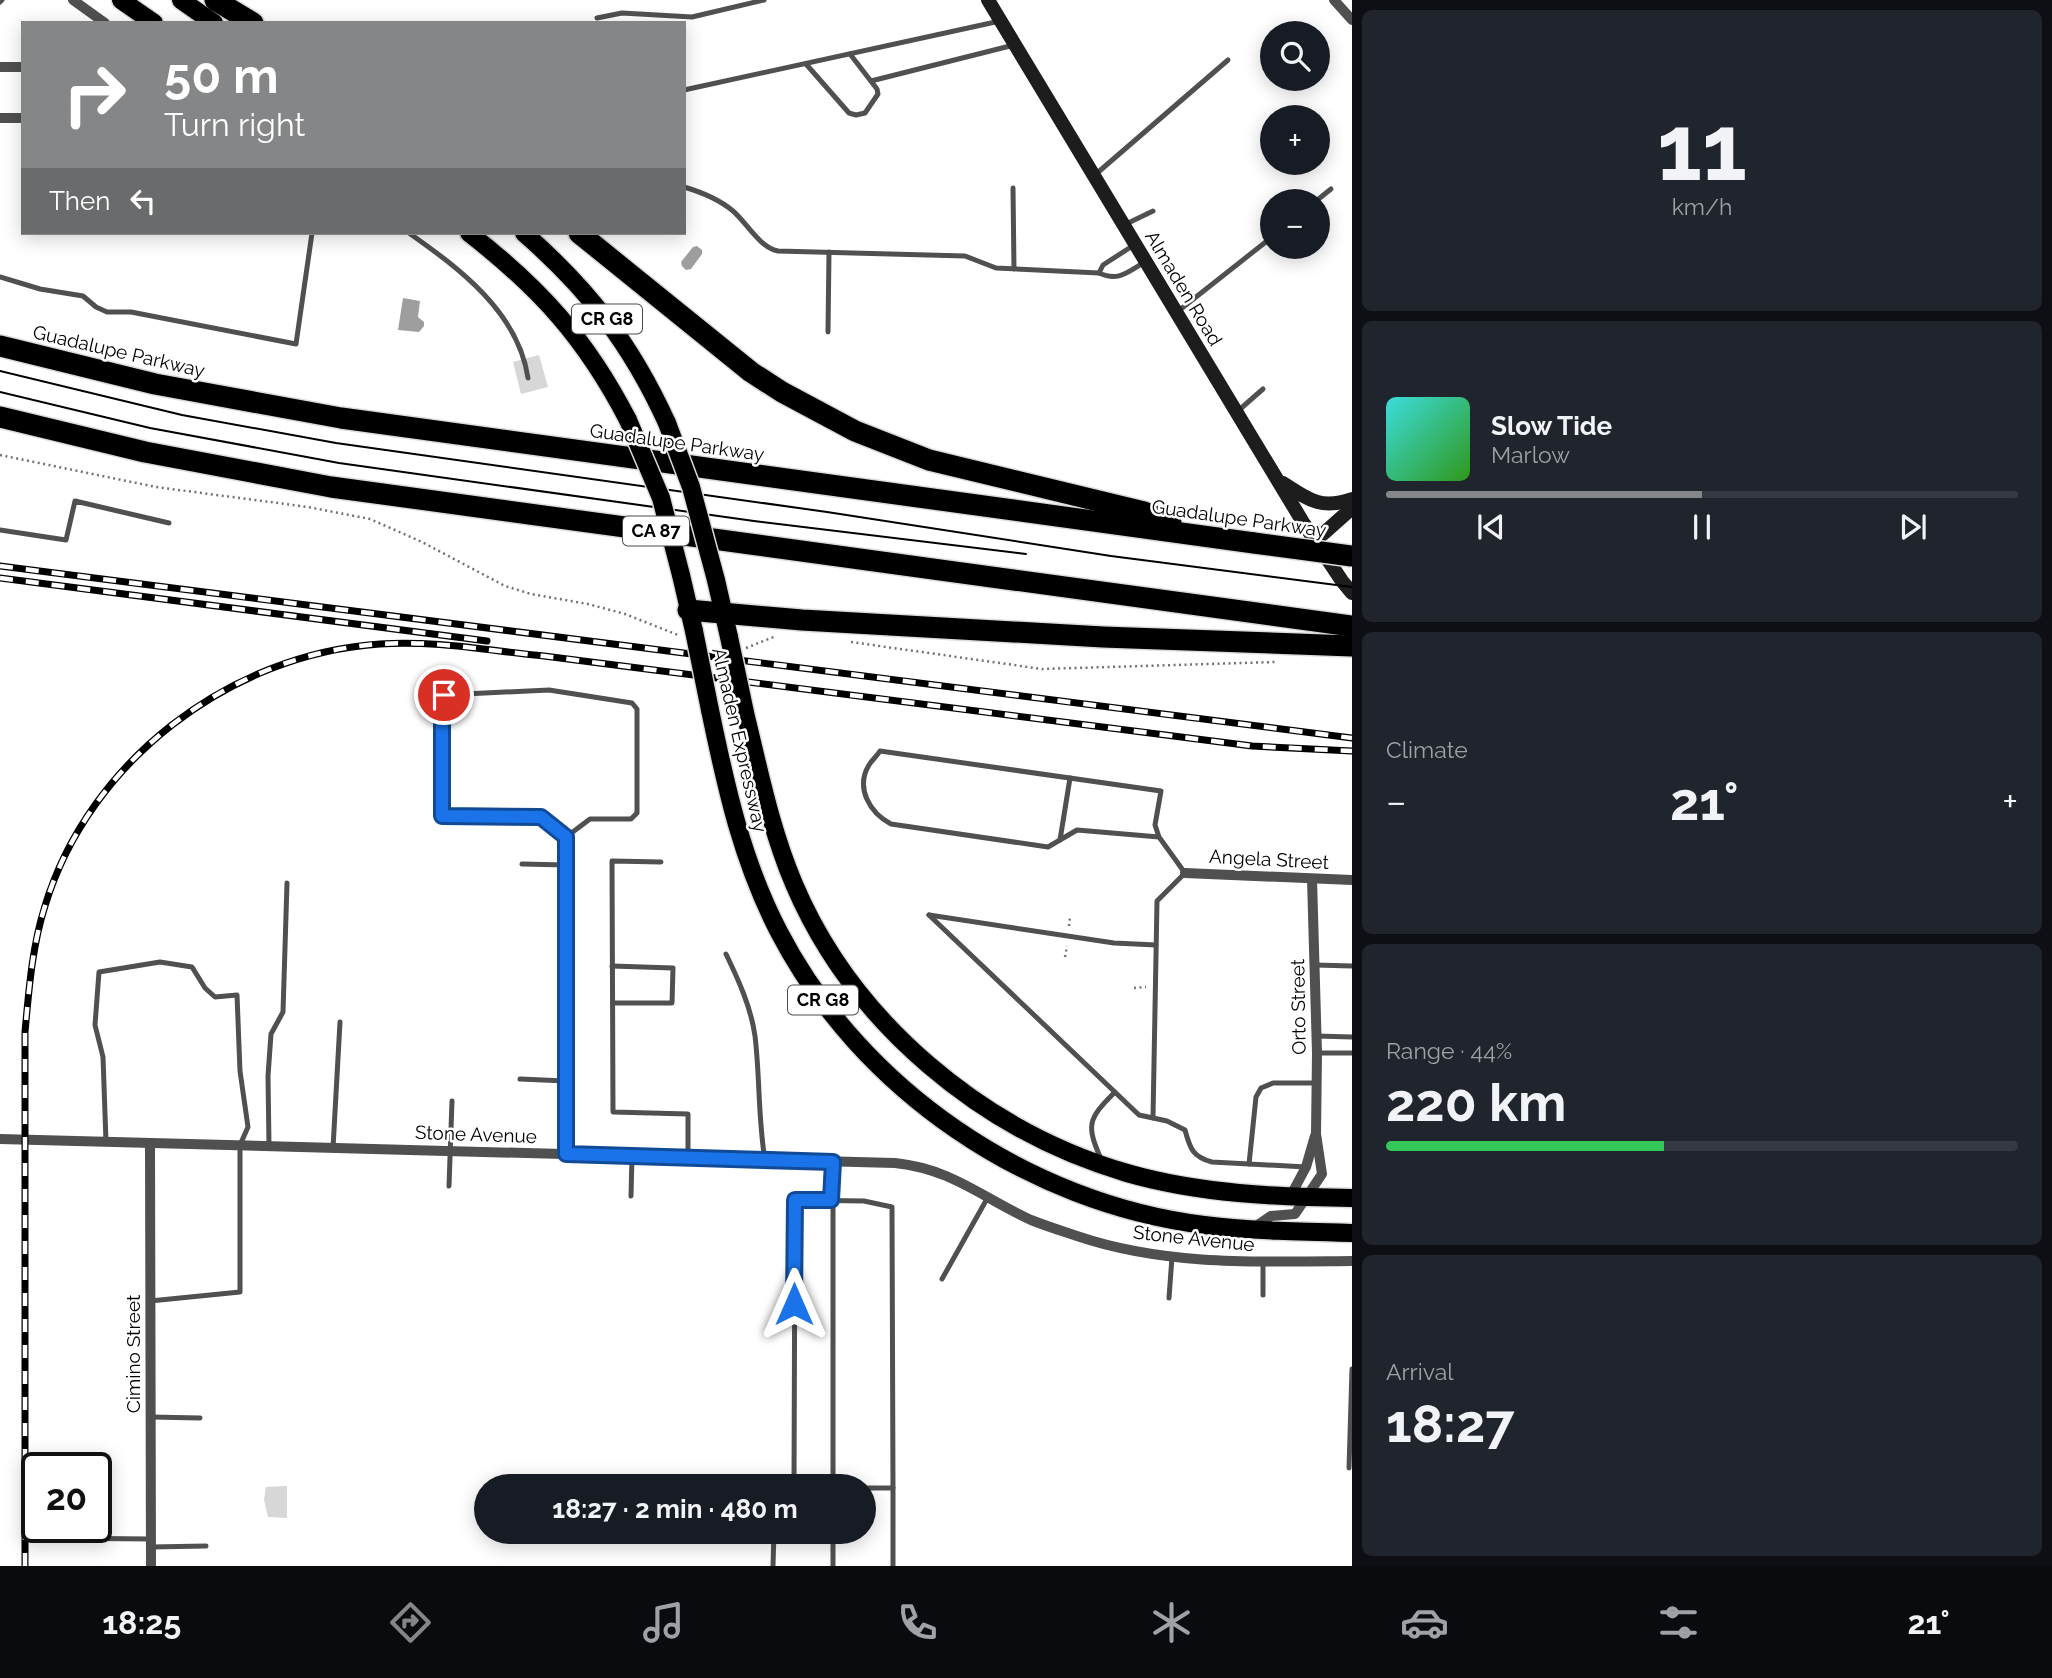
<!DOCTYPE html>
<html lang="en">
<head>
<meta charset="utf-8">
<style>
	:root { --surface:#171b24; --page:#20242c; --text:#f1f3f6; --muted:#9ea1a6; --line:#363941; --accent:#858687 }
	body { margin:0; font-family:Raleway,sans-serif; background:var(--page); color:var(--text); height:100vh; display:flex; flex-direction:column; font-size:26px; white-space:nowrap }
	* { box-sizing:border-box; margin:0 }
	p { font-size:23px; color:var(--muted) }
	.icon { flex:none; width:38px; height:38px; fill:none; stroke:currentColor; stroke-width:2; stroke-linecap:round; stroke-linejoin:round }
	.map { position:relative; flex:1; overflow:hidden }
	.side { display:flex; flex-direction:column; gap:10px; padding:10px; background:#0d0f14; width:700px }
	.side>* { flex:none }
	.banner { position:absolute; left:21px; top:21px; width:665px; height:214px; border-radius:0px; box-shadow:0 4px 18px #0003; background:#858687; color:#fff; overflow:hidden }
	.buttons { position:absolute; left:1260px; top:21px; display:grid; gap:14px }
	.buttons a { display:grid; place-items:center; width:70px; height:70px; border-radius:50%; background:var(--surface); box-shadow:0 4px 18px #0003; font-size:35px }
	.speed { position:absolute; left:21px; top:1452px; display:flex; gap:14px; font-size:35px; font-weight:700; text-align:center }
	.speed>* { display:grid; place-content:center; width:91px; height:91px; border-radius:50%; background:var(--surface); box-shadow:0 4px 18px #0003; line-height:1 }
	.speed .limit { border:4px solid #111; border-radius:10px; background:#fff; color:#111 }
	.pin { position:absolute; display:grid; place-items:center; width:60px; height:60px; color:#fff; margin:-30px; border:4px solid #fff; border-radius:50%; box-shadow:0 2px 7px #0007 }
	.me { position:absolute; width:77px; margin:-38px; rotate:0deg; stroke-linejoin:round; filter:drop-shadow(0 0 5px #0008) }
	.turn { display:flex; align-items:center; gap:24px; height:147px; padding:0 28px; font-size:32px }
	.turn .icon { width:91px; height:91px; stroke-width:2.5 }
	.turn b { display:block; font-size:49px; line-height:60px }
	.then { display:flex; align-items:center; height:66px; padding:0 28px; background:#0003; gap:14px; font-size:26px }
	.big { font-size:52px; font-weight:700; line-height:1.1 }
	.side .card { flex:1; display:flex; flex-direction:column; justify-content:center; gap:10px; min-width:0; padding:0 24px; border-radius:10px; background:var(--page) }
	.side .dial { align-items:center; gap:0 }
	.dial b { font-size:91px; line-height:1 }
	.song { display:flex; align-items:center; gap:21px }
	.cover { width:84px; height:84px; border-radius:10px; background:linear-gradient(135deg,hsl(180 70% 55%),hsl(110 70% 35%)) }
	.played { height:7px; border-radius:4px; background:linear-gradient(90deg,var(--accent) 50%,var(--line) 50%) }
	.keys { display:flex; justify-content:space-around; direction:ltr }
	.heat { display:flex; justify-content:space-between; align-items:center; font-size:38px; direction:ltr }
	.charge { height:10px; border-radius:5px; background:linear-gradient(90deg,#34c759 44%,var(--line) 0) }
	.trip { position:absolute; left:474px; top:1474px; width:402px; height:70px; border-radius:35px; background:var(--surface); box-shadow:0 4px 18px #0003; font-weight:700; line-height:70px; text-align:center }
	.menu { display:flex; height:112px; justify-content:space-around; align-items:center; background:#090b0e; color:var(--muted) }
	.menu .icon { width:49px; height:49px }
	.menu .selected { color:var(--accent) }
	.menu b { font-size:32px; color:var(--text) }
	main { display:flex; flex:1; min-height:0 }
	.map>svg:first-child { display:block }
</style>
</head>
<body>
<main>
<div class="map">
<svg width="1352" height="1566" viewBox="0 0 1352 1566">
	<rect width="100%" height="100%" fill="#fff"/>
	<g fill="#d7d7d7">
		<path d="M539,355l9,32 -27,7 -8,-32z"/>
		<path d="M287,1486v32l-19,-1 -4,-17 2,-13z"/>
	</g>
	<g fill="#9e9e9e">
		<path d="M697,246l5,4v4l-11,15 -5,1 -4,-4 -1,-4 12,-15z"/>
		<path d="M403,298l17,3 -2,16 6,5v4l-5,6 -21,-2z"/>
	</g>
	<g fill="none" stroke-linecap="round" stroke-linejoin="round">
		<defs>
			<g id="primary">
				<path d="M121,0l33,23"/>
				<path d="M181,0l33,23"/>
				<path d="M469,233c72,56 117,106 159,187"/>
				<path d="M524,233c65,57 107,111 143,190"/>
				<path d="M681,575l13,56"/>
				<path d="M716,580l13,57"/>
				<path d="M710,710c16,77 32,151 69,222 82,158 249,271 425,293 49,6 99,7 148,8"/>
				<path d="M746,717c14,57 25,113 48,167 59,139 189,247 333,289 73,21 150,24 225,25"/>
			</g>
			<g id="highway">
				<path d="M215,0l38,23"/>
				<path d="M579,233l172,139 31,20 73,39 74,29 215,52 27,11"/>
				<path d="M0,346l155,38 186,34 913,125"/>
				<path d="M0,417l145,35 186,35 1021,139"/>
				<path d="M688,610l114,10 301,17 249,9"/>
			</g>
		</defs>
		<use href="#primary" stroke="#dbdbdb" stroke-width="21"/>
		<use href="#highway" stroke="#dbdbdb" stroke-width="24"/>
		<g stroke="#727272" stroke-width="2.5" stroke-dasharray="2 3.5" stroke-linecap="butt">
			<path d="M0,455l156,32 152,20 62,12 52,23 83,44 26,8 57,10 37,10 53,21"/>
			<path d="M851,642l191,27 234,-7"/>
			<path d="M746,648l30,-12"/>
			<path d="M1069,926l1,-9"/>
			<path d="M1065,957l2,-11"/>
			<path d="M1134,988l12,-1"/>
		</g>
		<g stroke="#505050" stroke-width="5">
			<path d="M0,2l2,-2"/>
			<path d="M597,18l25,-5 70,4 72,-17"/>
			<path d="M806,64l43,49 7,2 9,-2 13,-19 -1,-5 -27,-35"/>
			<path d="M871,81l143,-36"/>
			<path d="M684,90l316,-69"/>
			<path d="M1096,174l132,-114"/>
			<path d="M684,187c17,5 36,13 49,24 14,12 26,36 45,40l187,5 31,12 103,5c20,9 28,-1 46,-11"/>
			<path d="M1013,188l1,81"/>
			<path d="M1316,201l15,-12"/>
			<path d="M1124,225l29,-14"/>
			<path d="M409,233c51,36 109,79 119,145"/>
			<path d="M1099,273l4,-8 31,-20"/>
			<path d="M0,277l40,12 43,7 13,11 11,5h24l165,32 16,-111"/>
			<path d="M1177,312l95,-75"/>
			<path d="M828,332l1,-80"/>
			<path d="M1239,410l24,-21"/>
			<path d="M0,530l66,10 9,-39 94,22"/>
			<path d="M549,690l83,13 5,6v104l-6,6h-41l-24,18 -25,-20 -99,-1v-115l2,-6z"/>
			<path d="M1060,840l10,-62"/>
			<path d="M661,862l-49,-1 1,251 75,2v44"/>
			<path d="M522,864l44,1"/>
			<path d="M929,915l210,200 28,6 18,9c5,19 8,27 27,32l94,5"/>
			<path d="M929,915l185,28 42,2"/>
			<path d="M726,954c12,25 25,53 29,82 5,41 3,83 10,124"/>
			<path d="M1315,965l37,1"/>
			<path d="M612,966l61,2 -1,35h-59"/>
			<path d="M1316,1036l36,1"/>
			<path d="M1317,1053h35"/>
			<path d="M520,1079l46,2"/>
			<path d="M1153,1118l4,-217 28,-28 -26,-36 -4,-12 6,-34 -281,-40c-3,5 -8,9 -11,14 -14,23 1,48 22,59l157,23 29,-17 82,7"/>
			<path d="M106,1142l-3,-85 -8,-32 4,-53 61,-10 32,5 13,21 10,9 22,-2 3,76 8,56 -8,18v147l-90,9"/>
			<path d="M269,1146l-1,-70 3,-42 12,-22 4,-129"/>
			<path d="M333,1148l7,-126"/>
			<path d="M1101,1159c-15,-34 -13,-40 13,-66"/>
			<path d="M833,1162v324"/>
			<path d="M1249,1164l7,-67 5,-9 12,-5h44"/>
			<path d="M449,1186l3,-85"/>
			<path d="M631,1196l1,-40"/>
			<path d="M942,1279l46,-82"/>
			<path d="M1263,1295v-33"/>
			<path d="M1169,1298l3,-41"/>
			<path d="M151,1417l49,1"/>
			<path d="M1349,1468l3,-99"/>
			<path d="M794,1486l1,-286 69,1 28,6 1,281h-29"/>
			<path d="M833,1531v35"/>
			<path d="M46,1538l105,1"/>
			<path d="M151,1547l55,-1"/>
			<path d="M773,1566l1,-35"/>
			<path d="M893,1566v-78"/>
		</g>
		<g stroke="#505050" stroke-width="10">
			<path d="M73,0l32,23"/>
			<path d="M1334,0l18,20"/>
			<path d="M0,67h23"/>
			<path d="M0,118h23"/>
			<path d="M1185,873l167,7"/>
			<path d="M0,1139l895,24c57,6 86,34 136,57 15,6 31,11 46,16 88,30 183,26 275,25"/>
			<path d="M150,1143l1,423"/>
			<path d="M566,1154v-317"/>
			<path d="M1291,1195l15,-28 9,-31"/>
			<path d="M1252,1229l19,-13 24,-2 27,-40 -6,-40 1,-81 -5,-174"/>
		</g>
		<g stroke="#1d1d1d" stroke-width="14">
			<path d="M988,0l316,524 38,57 10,12"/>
			<path d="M1283,483c26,17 38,27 69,16"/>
			<path d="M1315,541l37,-33"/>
		</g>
		<use href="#primary" stroke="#000" stroke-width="18"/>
		<use href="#highway" stroke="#000" stroke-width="21"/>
		<g stroke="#000" stroke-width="2">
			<path d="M0,371l182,44 154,28 491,69 284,44 241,31"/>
			<path d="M0,392l150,36 189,35 415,58 272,33"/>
		</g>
		<defs>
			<g id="rail">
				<path d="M0,566l1352,172"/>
				<path d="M0,578l487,63"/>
				<path d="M25,1566v-534c4,-43 7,-85 20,-126 44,-145 185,-252 335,-262 54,-4 111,7 164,12l708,90 100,5"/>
			</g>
		</defs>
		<use href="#rail" stroke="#000" stroke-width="7"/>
		<use href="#rail" stroke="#fff" stroke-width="4.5" stroke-dasharray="13" stroke-linecap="butt"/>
		<defs>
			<g id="primary-bridge">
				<path d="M628,420l33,78 20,77"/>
				<path d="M667,423l24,64 25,93"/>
				<path d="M694,631l16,79"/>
				<path d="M729,637l17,80"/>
			</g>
			<path id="highway-bridge" d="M1254,543l98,13"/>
		</defs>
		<use href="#primary-bridge" stroke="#dbdbdb" stroke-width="21" stroke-linecap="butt"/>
		<use href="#highway-bridge" stroke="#dbdbdb" stroke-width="24" stroke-linecap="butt"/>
		<use href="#primary-bridge" stroke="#000" stroke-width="18"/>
		<use href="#highway-bridge" stroke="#000" stroke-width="21"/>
	</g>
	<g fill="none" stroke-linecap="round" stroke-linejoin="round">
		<defs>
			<path id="route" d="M444,695l-2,6v115l99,1 25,20v317l267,8 -2,38h-36l-1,104"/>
		</defs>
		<use href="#route" stroke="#114b97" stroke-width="18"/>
		<use href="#route" stroke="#1a73e8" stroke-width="12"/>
	</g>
	<g text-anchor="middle" stroke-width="5" stroke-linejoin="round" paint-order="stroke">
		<g fill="#fff" stroke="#4c4c4c" stroke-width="2">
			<rect x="572" y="304.5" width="70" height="29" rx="5"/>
			<rect x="623" y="516.5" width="66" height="29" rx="5"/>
			<rect x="788" y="985.5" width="70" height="29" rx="5"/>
		</g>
		<g font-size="18" font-weight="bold" fill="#000">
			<text x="607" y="325">CR G8</text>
			<text x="656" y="537">CA 87</text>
			<text x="823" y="1006">CR G8</text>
		</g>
		<g font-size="19" fill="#000" stroke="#fff">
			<text transform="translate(1184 288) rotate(59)" y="7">Almaden Road</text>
			<text transform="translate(119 351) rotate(13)" y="7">Guadalupe Parkway</text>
			<text transform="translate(677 442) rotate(8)" y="7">Guadalupe Parkway</text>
			<text transform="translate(1239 518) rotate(8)" y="7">Guadalupe Parkway</text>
			<text transform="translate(740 740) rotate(77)" y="7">Almaden Expressway</text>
			<text transform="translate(1269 859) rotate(3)" y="7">Angela Street</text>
			<text transform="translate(1298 1007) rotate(-91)" y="7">Orto Street</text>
			<text transform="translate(476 1134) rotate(2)" y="7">Stone Avenue</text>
			<text transform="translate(1194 1238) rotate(6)" y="7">Stone Avenue</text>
			<text transform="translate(133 1354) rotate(-90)" y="7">Cimino Street</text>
		</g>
	</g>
</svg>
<div class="buttons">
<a><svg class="icon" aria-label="search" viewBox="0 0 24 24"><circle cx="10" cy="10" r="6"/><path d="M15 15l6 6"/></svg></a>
<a>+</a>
<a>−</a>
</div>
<div class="speed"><div class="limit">20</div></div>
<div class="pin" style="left:444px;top:695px;background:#d93025"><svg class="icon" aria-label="arrive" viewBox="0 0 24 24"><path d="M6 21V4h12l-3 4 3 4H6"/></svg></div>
<svg class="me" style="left:794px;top:1304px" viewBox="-20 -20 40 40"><path d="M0-17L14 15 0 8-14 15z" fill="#1a73e8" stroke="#fff" stroke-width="4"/></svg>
<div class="trip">18:27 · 2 min · 480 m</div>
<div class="banner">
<div class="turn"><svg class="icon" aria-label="right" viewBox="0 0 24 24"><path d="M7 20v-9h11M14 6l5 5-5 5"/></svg><div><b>50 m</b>Turn right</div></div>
<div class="then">Then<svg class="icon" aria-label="left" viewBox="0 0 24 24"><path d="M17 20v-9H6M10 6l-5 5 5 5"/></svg></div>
</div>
</div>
<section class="side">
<div class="card dial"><b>11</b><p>km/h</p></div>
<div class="card">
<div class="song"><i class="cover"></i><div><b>Slow Tide</b><p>Marlow</p></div></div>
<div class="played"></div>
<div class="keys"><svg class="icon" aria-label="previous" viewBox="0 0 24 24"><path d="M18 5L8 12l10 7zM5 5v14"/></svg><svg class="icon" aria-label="pause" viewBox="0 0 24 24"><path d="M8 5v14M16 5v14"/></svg><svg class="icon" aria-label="next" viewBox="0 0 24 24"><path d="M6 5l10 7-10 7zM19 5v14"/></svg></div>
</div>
<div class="card"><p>Climate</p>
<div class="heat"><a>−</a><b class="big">21°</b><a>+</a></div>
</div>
<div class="card"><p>Range · 44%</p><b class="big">220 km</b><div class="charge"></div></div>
<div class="card"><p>Arrival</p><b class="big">18:27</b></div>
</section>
</main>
<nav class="menu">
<b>18:25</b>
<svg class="icon selected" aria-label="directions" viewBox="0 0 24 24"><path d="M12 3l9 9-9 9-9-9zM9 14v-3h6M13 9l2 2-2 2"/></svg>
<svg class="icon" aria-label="music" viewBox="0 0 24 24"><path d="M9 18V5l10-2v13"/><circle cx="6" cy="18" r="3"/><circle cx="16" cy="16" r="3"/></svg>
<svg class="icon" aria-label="phone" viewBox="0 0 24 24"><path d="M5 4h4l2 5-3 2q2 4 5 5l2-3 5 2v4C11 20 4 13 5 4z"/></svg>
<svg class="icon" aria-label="climate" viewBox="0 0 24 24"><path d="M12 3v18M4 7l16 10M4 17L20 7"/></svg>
<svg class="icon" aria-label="car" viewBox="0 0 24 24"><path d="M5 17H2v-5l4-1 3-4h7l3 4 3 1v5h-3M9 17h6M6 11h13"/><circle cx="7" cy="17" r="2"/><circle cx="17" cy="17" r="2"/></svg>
<svg class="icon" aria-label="filters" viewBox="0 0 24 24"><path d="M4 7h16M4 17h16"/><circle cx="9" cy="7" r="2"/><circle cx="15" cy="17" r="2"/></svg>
<b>21°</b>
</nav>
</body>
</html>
